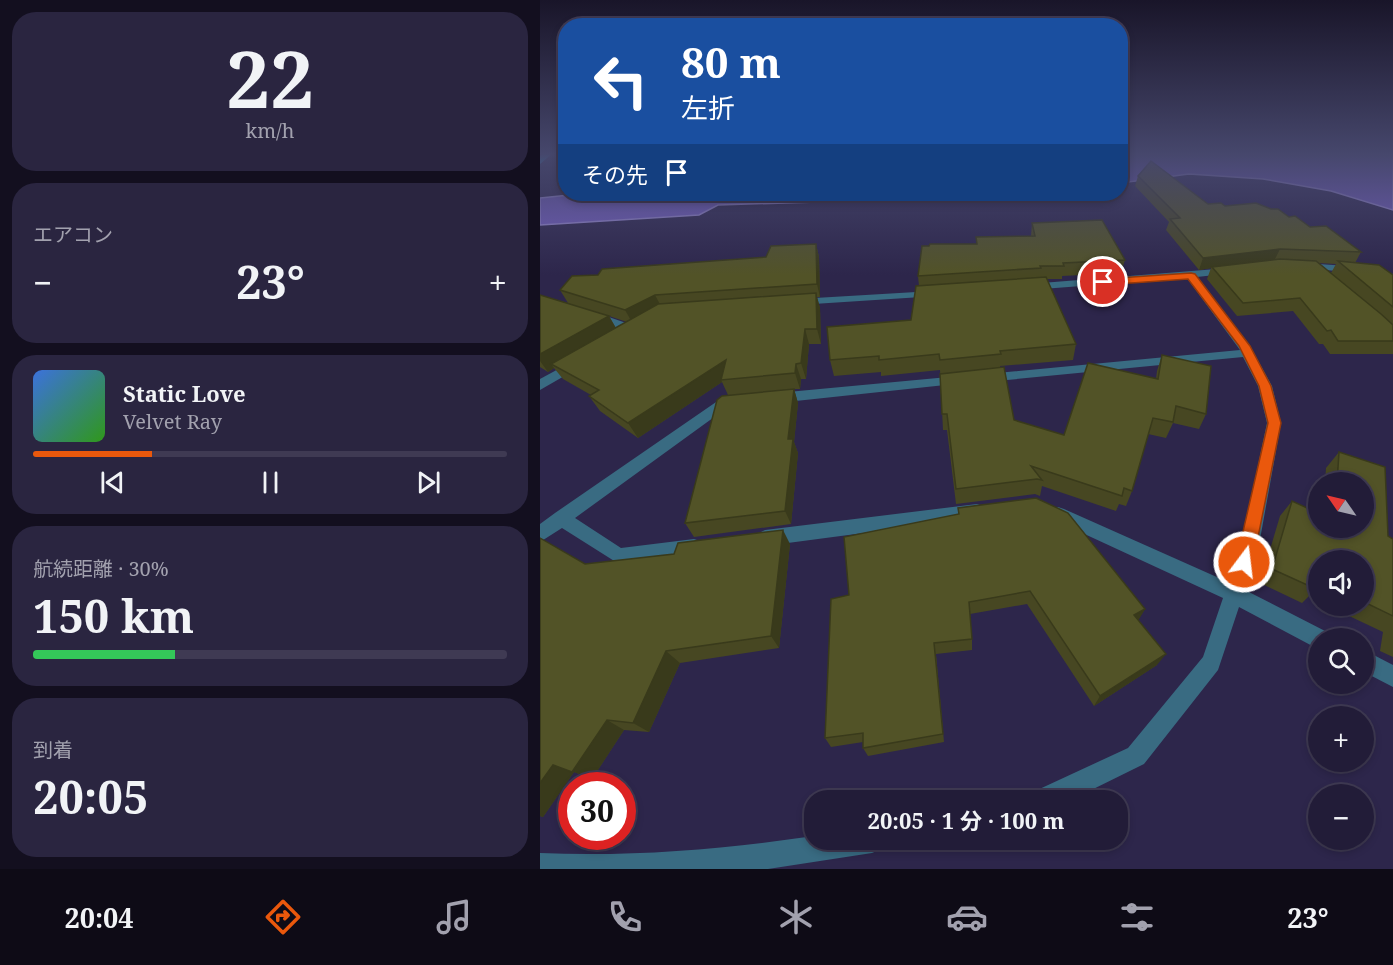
<!DOCTYPE html>
<html lang="ja">
<head>
<meta charset="utf-8">
<style>
	:root { --surface:#221c38; --page:#2a2540; --text:#f1f3f6; --muted:#a2a1ae; --line:#3f3a53; --accent:#ea580c }
	body { margin:0; font-family:"Noto Serif","Noto Sans JP",serif; background:var(--page); color:var(--text); height:100vh; display:flex; flex-direction:column; font-size:22px; white-space:nowrap }
	* { box-sizing:border-box; margin:0 }
	p { font-size:20px; color:var(--muted) }
	.icon { flex:none; width:33px; height:33px; fill:none; stroke:currentColor; stroke-width:2; stroke-linecap:round; stroke-linejoin:round }
	.map { position:relative; flex:1; overflow:hidden }
	.panel { display:flex; flex-direction:column; gap:12px; padding:12px; background:#130f1f; width:540px }
	.panel>* { flex:none }
	.hud { position:absolute; left:18px; top:18px; width:570px; height:183px; border-radius:24px; box-shadow:0 3px 9px #0003,0 0 0 2px var(--line); background:#1a4fa0; color:#fff; overflow:hidden }
	.needle { width:39px; rotate:304deg }
	.controls { position:absolute; left:768px; top:472px; display:grid; gap:12px }
	.controls a { display:grid; place-items:center; width:66px; height:66px; border-radius:50%; background:var(--surface); box-shadow:0 3px 9px #0003,0 0 0 2px var(--line); font-size:30px }
	.speed { position:absolute; left:18px; top:772px; display:flex; gap:12px; font-size:30px; font-weight:700; text-align:center }
	.speed>* { display:grid; place-content:center; width:78px; height:78px; border-radius:50%; background:var(--surface); box-shadow:0 3px 9px #0003,0 0 0 2px var(--line); line-height:1 }
	.speed .limit { border:9px solid #d22; background:#fff; color:#111 }
	.pin { position:absolute; display:grid; place-items:center; width:51px; height:51px; color:#fff; margin:-26px; border:3px solid #fff; border-radius:50%; box-shadow:0 2px 6px #0007 }
	.me { position:absolute; width:66px; margin:-33px; rotate:15deg; stroke-linejoin:round; filter:drop-shadow(0 0 4px #0008) }
	.turn { display:flex; align-items:center; gap:21px; height:126px; padding:0 24px; font-size:27px }
	.turn .icon { width:78px; height:78px; stroke-width:2.5 }
	.turn b { display:block; font-size:42px; line-height:51px }
	.then { display:flex; align-items:center; height:57px; padding:0 24px; background:#0003; gap:12px; font-size:22px }
	.big { font-size:45px; font-weight:700; line-height:1.1 }
	.panel .card { flex:1; display:flex; flex-direction:column; justify-content:center; gap:9px; min-width:0; padding:0 21px; border-radius:24px; background:var(--page) }
	.panel .dial { align-items:center; gap:0 }
	.dial b { font-size:78px; line-height:1 }
	.song { display:flex; align-items:center; gap:18px }
	.cover { width:72px; height:72px; border-radius:9px; background:linear-gradient(135deg,hsl(220 70% 55%),hsl(110 70% 35%)) }
	.played { height:6px; border-radius:3px; background:linear-gradient(90deg,var(--accent) 25%,var(--line) 25%) }
	.keys { display:flex; justify-content:space-around; direction:ltr }
	.heat { display:flex; justify-content:space-between; align-items:center; font-size:33px; direction:ltr }
	.charge { height:9px; border-radius:4px; background:linear-gradient(90deg,#34c759 30%,var(--line) 0) }
	.trip { position:absolute; left:264px; top:790px; width:324px; height:60px; border-radius:24px; background:var(--surface); box-shadow:0 3px 9px #0003,0 0 0 2px var(--line); font-weight:700; line-height:60px; text-align:center }
	.menu { display:flex; height:96px; justify-content:space-around; align-items:center; background:#0e0b16; color:var(--muted) }
	.menu .icon { width:42px; height:42px }
	.menu .active { color:var(--accent) }
	.menu b { font-size:27px; color:var(--text) }
	main { display:flex; flex:1; min-height:0 }
	.map>svg:first-child { display:block }
</style>
</head>
<body>
<main>
<section class="panel">
<div class="card dial"><b>22</b><p>km/h</p></div>
<div class="card"><p>エアコン</p>
<div class="heat"><a>−</a><b class="big">23°</b><a>+</a></div>
</div>
<div class="card">
<div class="song"><i class="cover"></i><div><b>Static Love</b><p>Velvet Ray</p></div></div>
<div class="played"></div>
<div class="keys"><svg class="icon" aria-label="previous" viewBox="0 0 24 24"><path d="M18 5L8 12l10 7zM5 5v14"/></svg><svg class="icon" aria-label="pause" viewBox="0 0 24 24"><path d="M8 5v14M16 5v14"/></svg><svg class="icon" aria-label="next" viewBox="0 0 24 24"><path d="M6 5l10 7-10 7zM19 5v14"/></svg></div>
</div>
<div class="card"><p>航続距離 · 30%</p><b class="big">150 km</b><div class="charge"></div></div>
<div class="card"><p>到着</p><b class="big">20:05</b></div>
</section>
<div class="map">
<svg width="853" height="869" viewBox="0 0 853 869">
	<rect width="100%" height="100%" fill="#2d264b"/>
	<g fill="#745fc0" stroke="#9889d2" stroke-width="1.5">
		<path d="M580,153h260l13,2v55l-62,-19 -68,-12 -74,-5 -68,9z"/>
		<path d="M39,194h395l-59,5 -197,6 -19,10 -159,10v-27z"/>
	</g>
	<g fill="none" stroke-linecap="round" stroke-linejoin="round">
		<g fill="#396b82" fill-rule="evenodd">
			<path d="M764,263l58,4 31,7v6l-31,-7 -62,-5v-4z"/>
			<path d="M689,268l5,3 -1,2 -36,4 53,69 22,40 9,37 -22,122 -14,45 82,42 3,7h-12v10l-79,-42 -21,63 -74,94 -75,37h-39l3,-9 95,-44 75,-91 20,-59 -171,-79 -3,-5 3,-5 6,-2 6,2 164,73 13,-37 26,-122 -9,-37 -15,-29 -257,25 -7,-4 7,-4 254,-24 -53,-72 -158,12 -6,-3 6,-3z"/>
			<path d="M393,291l6,3 -2,2 -139,9 -6,-3 6,-3z"/>
			<path d="M54,312l44,15 2,3 -6,4 -44,-15v-6z"/>
			<path d="M35,360l5,1 2,3 -2,3 -40,23v-11z"/>
			<path d="M419,376l5,1 2,3 -2,3 -187,20 -7,-5 7,-5z"/>
			<path d="M192,397l5,2 2,3 -2,3 -9,2 -153,111 46,30 73,-9 6,2 3,6 -3,6 -81,11 -57,-36 -22,14v-18l15,-11 164,-113z"/>
			<path d="M437,504l6,2 3,5 -3,5 -6,2 -212,28 -6,-3 -3,-5 3,-5 6,-3z"/>
			<path d="M824,650l29,15v22l-29,-15z"/>
			<path d="M274,836v4h71l-4,9 -9,4 -104,16h-228v-16c92,4 184,-4 274,-17z"/>
		</g>
		<path fill="#21bef9" fill-rule="evenodd" d="M4,153h9l-13,11v-8z"/>
	</g>
	<g fill="#474722" fill-rule="evenodd">
		<path d="M598,176l70,28 17,2 64,11 72,35 -6,11 38,12v79h-63l-7,-10h-4l-26,-33 -56,5 -30,-37 4,-11 -12,2 -33,-40 3,-8 -34,-36zM778,263l18,1 -5,9z"/>
		<path d="M492,223l93,37 -4,13 -59,3v3h-15l29,65 -3,16 -73,6 14,54 50,15 92,-56 1,-8 5,-16 44,59 -7,15 -26,-6 -7,15 -18,-4 -16,57 -6,15 -7,-2 -3,7 -74,-25 -2,10 -5,-2 -79,10 -9,-74h-4l-3,-60 -59,6v-4l-47,4 -4,-16 81,-40 8,-34 -1,-10 58,-32v-7l55,-1z"/>
		<path d="M276,244l3,13 1,40h-3l3,11 1,36h-12l-3,35h-5l-1,10h-6l4,14 -4,39 4,11 -7,71 -97,13 -9,-14 43,-128 -6,-13 -84,56 -38,-27 -11,-15 2,-1 -28,-16 -9,-11 -6,4 -8,-5v-72l28,8 -8,-13 38,-15 168,-18zM69,316l18,6 -11,6z"/>
		<path d="M799,452l46,15 3,69 5,3v118l-13,-6 3,-19 -55,-26h36v-45h-46v40l-9,-5 -7,7 -42,-20 20,-67 12,-15 26,12v15h46v-45h-39l1,-15z"/>
		<path d="M418,508l187,101 -7,11 19,45 -63,41 -67,-102 -57,10 2,25v11l-36,4 8,88 -76,14 -5,-8v-6l-32,5 -6,-9 24,-143 109,-81z"/>
		<path d="M0,538l45,26 205,-20 -11,104 -99,15 -31,69 -25,-2 -32,49 -18,-7 -31,45 -3,-1z"/>
	</g>
	<g fill="#393a1b">
		<path d="M276,244l3,13 1,40 -3,-13z"/>
		<path d="M740,249l-6,12 -62,6 -1,1 -12,2 4,-12z"/>
		<path d="M276,293l4,15 1,36 -4,-15z"/>
		<path d="M115,295l7,13 -29,16 -8,-14z"/>
		<path d="M69,316l9,16 -67,32 3,4 -6,4 -8,-11v-7z"/>
		<path d="M265,329l4,15 -3,35 -5,-16z"/>
		<path d="M186,360l-5,20 1,2 -84,56 -10,-15z"/>
		<path d="M256,364l5,15 -1,10 -5,-16z"/>
		<path d="M254,389l4,14 -4,39 4,11 -7,71 -6,-13 3,-72z"/>
		<path d="M243,530l7,14 -11,104 -8,-12z"/>
		<path d="M605,609l-7,12 -4,-6z"/>
		<path d="M126,651l14,12 -31,69 -16,-9z"/>
		<path d="M626,654l-9,11 -63,41 6,-10z"/>
		<path d="M67,720l17,10 -32,49 -18,-7 -31,45 -3,-1v-33l13,-18z"/>
	</g>
	<g fill="#525327" stroke="#393a1b" stroke-width="1.5">
		<path d="M611,161l57,43 13,-1 4,3 31,-3 15,6h7l11,8 6,-1 15,11 16,-1 35,26 -81,-3 -77,9 -33,-39 10,-1 -42,-42z"/>
		<path d="M562,220l23,40 -62,3 1,3h-24l1,2 -123,8 4,-30h7l1,-2h47l-1,-7 59,-1 -3,-13z"/>
		<path d="M276,244l1,40 -162,11 -30,15 -65,-20 12,-14 26,-1 4,-6 164,-12 5,-11z"/>
		<path d="M740,259l36,2 65,53 12,11v16h-55l-7,-11 -4,1 -27,-33 -57,5 -31,-36z"/>
		<path d="M798,261l41,4 14,10v32z"/>
		<path d="M506,277l30,67 -76,7 1,3 -61,6 -1,-6 -60,6v-4l-49,4 -3,-33 84,-7 5,-34z"/>
		<path d="M276,293l1,36h-12l-4,34 -5,1 -1,9 -74,7 5,-20 -98,63 -39,-27 10,-6 -48,-26 107,-60z"/>
		<path d="M0,295l69,21 -69,38z"/>
		<path d="M622,355l49,11 -5,48 -30,-8 -3,16 -20,-4 -21,73 -8,-3 -2,8 -91,-30 11,14 -5,-1 -81,10 -9,-75h-5l-2,-40 64,-7 10,53 50,15 24,-72 70,16z"/>
		<path d="M254,389l-6,50h5l-8,72 -100,12 32,-123 5,-4z"/>
		<path d="M799,452l46,15 3,69 5,3v77l-29,-14v-41h-46v20l-2,8 -44,-20 20,-68 26,12v15h46v-45h-27z"/>
		<path d="M496,498l32,15 77,96 -11,6 32,39 -66,42 -70,-105 -61,11 3,37 -38,4 9,91 -80,14v-15l-38,5 6,-139 18,-4 -5,-58 115,-23 -1,-6z"/>
		<path d="M243,530l-12,106 -105,15 -33,72 -26,-3 -35,52 -19,-7 -13,18v-245l45,26 89,-10 4,-11z"/>
	</g>
	<linearGradient id="sky" x2="0" y2="1"><stop stop-color="#191529"/><stop offset="0.56" stop-color="#46476c"/><stop offset="1" stop-color="#46476c" stop-opacity="0"/></linearGradient>
	<rect width="853" height="275" fill="url(#sky)"/>
	<path fill="#ea580c" stroke="#983908" stroke-width="1.5" d="M651,273l4,1 55,72 21,40 10,37 -28,139 -3,5 -6,2 -6,-2 -2,-5 32,-139 -9,-37 -20,-40 -51,-67 -85,6 -5,-3 5,-3z"/>
</svg>
<div class="controls">
<a><svg class="needle" viewBox="-14 -14 28 28"><path d="M0-13l5 13h-10z" fill="#e53935"/><path d="M0 13l5-13h-10z" fill="#a2a1ae"/></svg></a>
<a><svg class="icon" aria-label="sound" viewBox="0 0 24 24"><path d="M4 9h4l5-4v14l-5-4H4zM17 9q2 3 0 6"/></svg></a>
<a><svg class="icon" aria-label="search" viewBox="0 0 24 24"><circle cx="10" cy="10" r="6"/><path d="M15 15l6 6"/></svg></a>
<a>+</a>
<a>−</a>
</div>
<div class="speed"><div class="limit">30</div></div>
<div class="pin" style="left:563px;top:282px;background:#d93025"><svg class="icon" aria-label="arrive" viewBox="0 0 24 24"><path d="M6 21V4h12l-3 4 3 4H6"/></svg></div>
<svg class="me" style="left:704px;top:562px" viewBox="-20 -20 40 40"><circle r="17" fill="#ea580c" stroke="#fff" stroke-width="3"/><path d="M0-11L8 9 0 5-8 9z" fill="#fff"/></svg>
<div class="trip">20:05 · 1 分 · 100 m</div>
<div class="hud">
<div class="turn"><svg class="icon" aria-label="left" viewBox="0 0 24 24"><path d="M17 20v-9H6M10 6l-5 5 5 5"/></svg><div><b>80 m</b>左折</div></div>
<div class="then">その先<svg class="icon" aria-label="arrive" viewBox="0 0 24 24"><path d="M6 21V4h12l-3 4 3 4H6"/></svg></div>
</div>
</div>
</main>
<nav class="menu">
<b>20:04</b>
<svg class="icon active" aria-label="directions" viewBox="0 0 24 24"><path d="M12 3l9 9-9 9-9-9zM9 14v-3h6M13 9l2 2-2 2"/></svg>
<svg class="icon" aria-label="music" viewBox="0 0 24 24"><path d="M9 18V5l10-2v13"/><circle cx="6" cy="18" r="3"/><circle cx="16" cy="16" r="3"/></svg>
<svg class="icon" aria-label="phone" viewBox="0 0 24 24"><path d="M5 4h4l2 5-3 2q2 4 5 5l2-3 5 2v4C11 20 4 13 5 4z"/></svg>
<svg class="icon" aria-label="climate" viewBox="0 0 24 24"><path d="M12 3v18M4 7l16 10M4 17L20 7"/></svg>
<svg class="icon" aria-label="car" viewBox="0 0 24 24"><path d="M5 17H2v-5l4-1 3-4h7l3 4 3 1v5h-3M9 17h6M6 11h13"/><circle cx="7" cy="17" r="2"/><circle cx="17" cy="17" r="2"/></svg>
<svg class="icon" aria-label="filters" viewBox="0 0 24 24"><path d="M4 7h16M4 17h16"/><circle cx="9" cy="7" r="2"/><circle cx="15" cy="17" r="2"/></svg>
<b>23°</b>
</nav>
</body>
</html>
